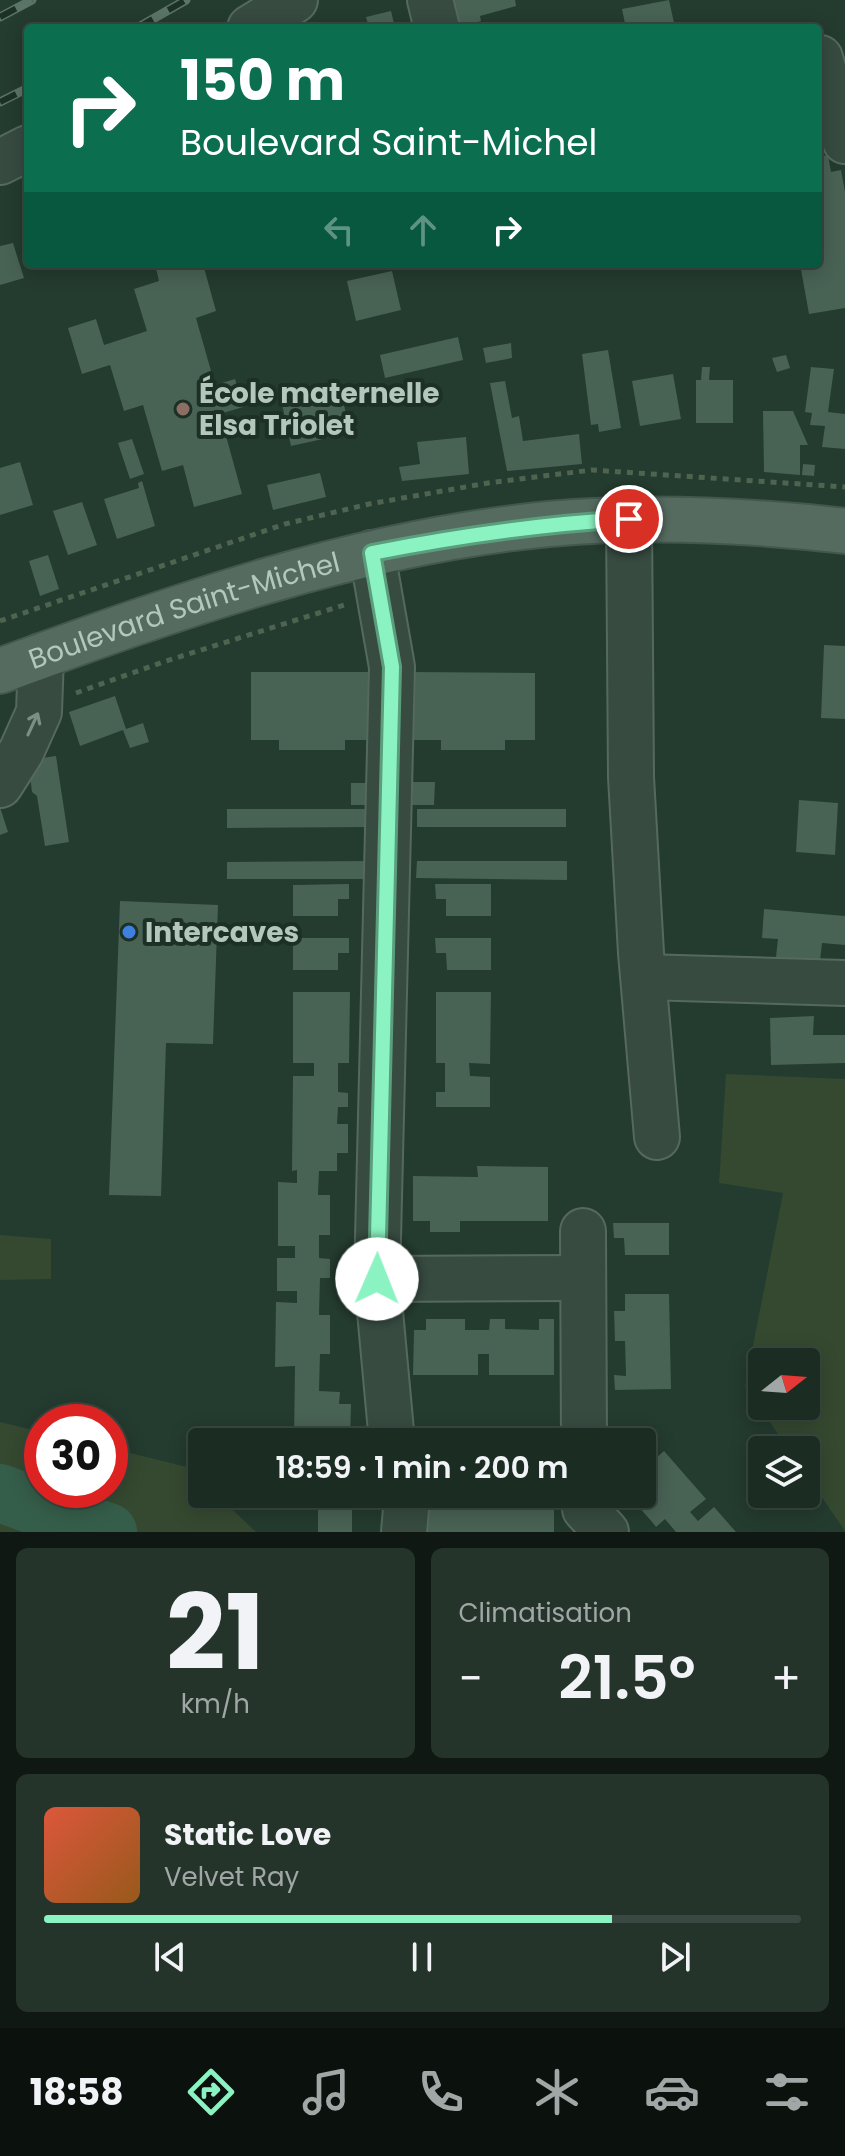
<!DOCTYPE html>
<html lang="fr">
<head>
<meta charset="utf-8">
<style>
	:root { --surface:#1b2c23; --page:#24342b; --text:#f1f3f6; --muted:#a0a7a6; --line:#394841; --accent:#8bf3c1 }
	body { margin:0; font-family:Poppins,sans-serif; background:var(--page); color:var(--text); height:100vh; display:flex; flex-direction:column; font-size:30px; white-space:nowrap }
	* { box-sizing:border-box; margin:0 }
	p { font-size:26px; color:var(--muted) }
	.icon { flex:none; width:44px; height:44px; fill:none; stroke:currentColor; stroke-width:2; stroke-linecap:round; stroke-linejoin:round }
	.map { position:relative; height:1532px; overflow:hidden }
	.side { display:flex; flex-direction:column; gap:16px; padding:16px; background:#0f1813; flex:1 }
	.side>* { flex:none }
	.hud { position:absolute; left:24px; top:24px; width:798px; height:244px; border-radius:8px; box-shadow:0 4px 20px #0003,0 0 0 2px var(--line); background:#0b6e4f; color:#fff; overflow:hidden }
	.needle { width:52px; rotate:73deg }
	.buttons { position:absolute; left:748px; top:1348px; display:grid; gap:16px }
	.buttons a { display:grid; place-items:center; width:72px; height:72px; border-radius:8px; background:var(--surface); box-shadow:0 4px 20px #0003,0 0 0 2px var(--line); font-size:40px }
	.speed { position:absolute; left:24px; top:1404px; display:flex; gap:16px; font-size:40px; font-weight:700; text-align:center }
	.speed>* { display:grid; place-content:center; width:104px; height:104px; border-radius:50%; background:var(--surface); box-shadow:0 4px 20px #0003,0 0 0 2px var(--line); line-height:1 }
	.speed .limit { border:12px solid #d22; background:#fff; color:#111 }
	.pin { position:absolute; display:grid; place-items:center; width:68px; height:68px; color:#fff; margin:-34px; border:4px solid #fff; border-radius:50%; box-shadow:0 2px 8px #0007 }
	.me { position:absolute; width:88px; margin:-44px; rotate:1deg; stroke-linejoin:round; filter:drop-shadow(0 0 6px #0008) }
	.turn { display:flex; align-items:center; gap:28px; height:168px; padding:0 24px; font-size:36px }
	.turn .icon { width:104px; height:104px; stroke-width:2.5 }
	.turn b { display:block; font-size:56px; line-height:68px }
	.lanes { display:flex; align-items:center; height:76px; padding:0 24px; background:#0003; justify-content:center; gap:40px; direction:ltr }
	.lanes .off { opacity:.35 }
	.big { font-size:60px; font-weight:600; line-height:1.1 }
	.side .widget { flex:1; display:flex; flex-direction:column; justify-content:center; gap:12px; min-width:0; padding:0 28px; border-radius:12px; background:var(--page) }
	.side .dial { align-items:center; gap:0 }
	.dial b { font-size:104px; line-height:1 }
	.song { display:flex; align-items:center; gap:24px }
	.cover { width:96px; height:96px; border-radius:12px; background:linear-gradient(135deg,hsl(10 70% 55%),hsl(30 70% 35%)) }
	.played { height:8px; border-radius:4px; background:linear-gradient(90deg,var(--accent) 75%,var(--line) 75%) }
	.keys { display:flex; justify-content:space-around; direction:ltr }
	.heat { display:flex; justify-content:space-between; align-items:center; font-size:44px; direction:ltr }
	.side .tiles { flex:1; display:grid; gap:16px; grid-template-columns:1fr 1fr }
	.widget:last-child { grid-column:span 2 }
	.trip { position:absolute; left:188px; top:1428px; width:468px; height:80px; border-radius:8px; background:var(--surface); box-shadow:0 4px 20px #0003,0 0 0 2px var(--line); font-weight:600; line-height:80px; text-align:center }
	.menu { display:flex; height:128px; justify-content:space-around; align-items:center; background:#0b120e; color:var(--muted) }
	.menu .icon { width:56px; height:56px }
	.menu .on { color:var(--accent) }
	.menu b { font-size:36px; color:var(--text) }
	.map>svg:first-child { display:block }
</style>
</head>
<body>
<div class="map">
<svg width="845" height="1532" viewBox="0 0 845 1532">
	<rect width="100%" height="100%" fill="#243b2f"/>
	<g fill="#354930" fill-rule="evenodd">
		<path d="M726,1074l119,5v452l-39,-57v-24h-17l-44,-64 38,-193 -64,-10zM762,1362h44v44h-44z"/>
		<path d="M0,1235l51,4v40l-51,1z"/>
		<path d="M0,1422l42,10v58h68v-42l77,19 15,14v13h14l40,38h-256z"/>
	</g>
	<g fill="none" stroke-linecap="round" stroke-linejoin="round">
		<path stroke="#355e4a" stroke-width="58" d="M0,1493l108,39"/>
	</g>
	<g fill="#486254">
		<path d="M442,0h73l1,6 -36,10 1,5 -23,7z"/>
		<path d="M669,0l5,23 -24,5h-24l-4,-19z"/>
		<path d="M391,11l4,17h-26l-3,-11z"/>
		<path d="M828,155l3,17 10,-2 4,22v116l-36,6 -9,-50h18v-107z"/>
		<path d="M13,243l11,35 -24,7v-39z"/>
		<path d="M155,264h48l13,47 -20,7 19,67 20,-6 8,28 -23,7 22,80 -48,13 -11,-42 -21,6 -19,-66 -19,6 -14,-46 -28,9 -14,-46 28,-9 8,26 43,-14 -13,-42 25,-8z"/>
		<path d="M392,271l9,39 -45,11 -9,-40z"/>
		<path d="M458,337l5,23 -78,18 -5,-23z"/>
		<path d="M511,343l1,15 -26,5 -3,-15z"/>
		<path d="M608,350l13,78 -22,4 -1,-8 -7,1 -9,-71z"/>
		<path d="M786,355l4,13 -13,4 -5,-14z"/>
		<path d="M702,367h8l-1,13h24v43h-37v-43h5z"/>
		<path d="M811,367l23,2 -6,43 17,2v35l-23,-2 3,-21 -15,-1 2,-12 -7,-1z"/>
		<path d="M673,374l8,45 -41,7 -8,-45z"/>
		<path d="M505,381l7,37 7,-2 4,25 56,-7 3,30 -75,7 -17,-88z"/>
		<path d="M341,391l9,42 -59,13 -9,-42z"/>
		<path d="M763,411h30l15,34h-8v30l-36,-3z"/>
		<path d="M466,437l3,37 -67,7 -3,-14 21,-3 -3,-22z"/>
		<path d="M132,439l12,35 -14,5 -12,-36z"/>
		<path d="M20,462l13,43 -33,10v-47z"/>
		<path d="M803,464l12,1 -1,11 -12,-1z"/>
		<path d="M320,473l6,24 -53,13 -6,-25z"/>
		<path d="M142,481l13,45 -38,13 -13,-40 35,-11 -1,-5z"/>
		<path d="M82,502l15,43 -29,10 -15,-44z"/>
		<path d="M48,555l11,34 -19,7 -11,-35z"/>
		<path d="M824,645l21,1v73l-24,-1z"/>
		<path d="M251,672h123v68h-29v10h-66v-10h-28z"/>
		<path d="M412,672l123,1v67h-30v10h-64v-10h-29z"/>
		<path d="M115,696l11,33 17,-6 6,19 -19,6 -7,-18 -43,16 -11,-34z"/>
		<path d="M56,756l13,86 -24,4 -8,-50 -5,-4 -4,-32z"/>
		<path d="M413,782h22l-1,23h-22z"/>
		<rect x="351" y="783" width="22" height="22"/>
		<path d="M799,800l39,3 -3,52 -39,-3z"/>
		<path d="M0,807l8,25 -8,3z"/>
		<path d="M227,809h144l1,18 -145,1z"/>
		<rect x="417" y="809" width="149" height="18"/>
		<path d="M372,861v18h-145v-17z"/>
		<path d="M417,861h150v19l-151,-2z"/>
		<path d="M349,884v15h-11v17h-45v-31z"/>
		<path d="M435,884h56v32h-45v-17h-10z"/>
		<path d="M120,901l98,4 -5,139 -47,-1 -5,153 -52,-1z"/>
		<path d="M764,909l81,7v29l-23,-2 -2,18 -44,-4 2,-18 -16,-1z"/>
		<path d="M293,938h56v15h-11v17h-45z"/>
		<path d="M435,938h56v32h-44l-1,-17h-10z"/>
		<path d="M293,992h57l-1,71h-11v29l10,1v14h-10l-1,17h11v29h-11v18h-18l-1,24h12v40h-11v23l11,1v19h-10l-1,37h11v39h-10l-1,37 21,1 -1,12h12l-1,38h-56l1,-76 -20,1 1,-65 21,1v-12h-20v-33h18v-12h-17v-64l19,1v-13l-5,1 1,-95h21v-13h-21z"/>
		<path d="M436,992h55l-1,72 -21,-1 1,13 20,1v30h-54v-15h9v-29h-9z"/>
		<path d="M814,1016l-1,19h32v28l-74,2 -1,-47z"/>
		<path d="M477,1166l71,1v54h-88v11h-30v-11h-17v-45l65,1z"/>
		<path d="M613,1223h56v32h-44l-1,-17h-10z"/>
		<path d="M625,1294h44l2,95 -56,1 -1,-15 12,1 -1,-35h-10l-1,-30h11z"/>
		<path d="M426,1319h39v11h24l1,-11h15v10l34,1v-11h15v56h-65v-21h-11v21h-65l1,-45h12z"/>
		<path d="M664,1451l42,48 -16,13 8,9 16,-14 22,25h-60l-11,-13 -9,8 -3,-4 -23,-26 4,-3h8v-37l7,7z"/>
		<path d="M318,1494h45v8h-11v30h-34z"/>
		<rect x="426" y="1494" width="128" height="38"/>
	</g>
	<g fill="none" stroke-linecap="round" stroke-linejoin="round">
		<defs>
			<g id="minor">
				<path d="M430,0l7,28"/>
				<path d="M250,28l45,-28"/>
				<path d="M820,58l25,83"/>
				<path d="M0,162l28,-14"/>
				<path d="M629,519l2,258 10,176 16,184"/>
				<path d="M372,553l20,114 -15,612 15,163"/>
				<path d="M0,785l21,-33 18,-40 2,-56"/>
				<path d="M644,977l201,6"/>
				<path d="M583,1231l1,211"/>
				<path d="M377,1279l206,-1"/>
				<path d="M403,1494l3,15 -2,23"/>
				<path d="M585,1494v15l21,23"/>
			</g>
			<g id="major">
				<path id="s1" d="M0,671c178,-65 359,-129 549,-147 99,-9 198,-4 296,7"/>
			</g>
		</defs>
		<use href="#minor" stroke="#55695f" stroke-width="48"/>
		<use href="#major" stroke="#43574d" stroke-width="48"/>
		<g stroke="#4f6450" stroke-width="5" stroke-dasharray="6 6" stroke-linecap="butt">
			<path d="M0,621l285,-97 84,-20 119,-21 104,-13 253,17"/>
			<path d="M76,693l87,-31 181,-57"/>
		</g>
		<use href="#minor" stroke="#374b41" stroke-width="44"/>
		<use href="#major" stroke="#556b60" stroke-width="44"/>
		<defs>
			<g id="rail">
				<path d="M0,17l32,-17"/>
				<path d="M137,28l49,-28"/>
				<path d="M0,102l28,-14"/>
			</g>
		</defs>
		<use href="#rail" stroke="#5b7468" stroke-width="9"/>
		<use href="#rail" stroke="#1d3026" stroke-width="6" stroke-dasharray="18" stroke-linecap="butt"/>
	</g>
	<defs><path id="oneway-shaft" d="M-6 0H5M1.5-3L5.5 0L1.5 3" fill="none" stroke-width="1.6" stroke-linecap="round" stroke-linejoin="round" transform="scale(2)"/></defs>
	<use stroke="#7b8f85" href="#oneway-shaft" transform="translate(33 724) rotate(-65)"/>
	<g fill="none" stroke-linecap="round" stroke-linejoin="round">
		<defs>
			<path id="route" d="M377,1279l15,-612 -20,-114c86,-17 170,-29 257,-34"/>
		</defs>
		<use href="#route" stroke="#5a9e7d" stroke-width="20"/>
		<use href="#route" stroke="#8bf3c1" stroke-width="14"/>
	</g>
	<circle fill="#8d6e63" stroke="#1d3026" stroke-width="3" cx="183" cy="409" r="8"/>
	<circle fill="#3f7fe0" stroke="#1d3026" stroke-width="3" cx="129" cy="932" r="8"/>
	<g text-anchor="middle" stroke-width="8" stroke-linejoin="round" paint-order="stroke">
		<g font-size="28" font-weight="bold" fill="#b3c7bd" stroke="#1d3026" text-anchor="start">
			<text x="199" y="403">École maternelle<tspan x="199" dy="32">Elsa Triolet</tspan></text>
			<text x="145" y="942">Intercaves</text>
		</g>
		<g font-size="28" fill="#b3c7bd" stroke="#1d3026">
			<text dy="10" stroke="none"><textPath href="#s1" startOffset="194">Boulevard Saint-Michel</textPath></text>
		</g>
	</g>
</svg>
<div class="buttons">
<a><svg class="needle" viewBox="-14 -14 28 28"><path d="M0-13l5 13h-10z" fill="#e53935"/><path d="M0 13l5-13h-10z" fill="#a0a7a6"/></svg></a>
<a><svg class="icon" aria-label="layers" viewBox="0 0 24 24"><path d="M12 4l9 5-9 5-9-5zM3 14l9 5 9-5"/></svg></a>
</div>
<div class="speed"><div class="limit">30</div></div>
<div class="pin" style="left:629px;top:519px;background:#d93025"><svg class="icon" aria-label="arrive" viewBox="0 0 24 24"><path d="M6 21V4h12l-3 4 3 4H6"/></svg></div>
<svg class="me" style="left:377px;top:1279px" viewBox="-20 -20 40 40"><circle r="19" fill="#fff"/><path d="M0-13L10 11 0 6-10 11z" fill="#8bf3c1"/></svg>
<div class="trip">18:59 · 1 min · 200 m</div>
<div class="hud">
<div class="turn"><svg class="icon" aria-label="right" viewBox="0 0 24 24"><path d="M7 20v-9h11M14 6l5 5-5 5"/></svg><div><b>150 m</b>Boulevard Saint-Michel</div></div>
<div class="lanes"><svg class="icon off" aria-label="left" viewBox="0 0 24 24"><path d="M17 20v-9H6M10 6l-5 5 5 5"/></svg><svg class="icon off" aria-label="ahead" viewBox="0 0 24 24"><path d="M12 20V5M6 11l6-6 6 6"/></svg><svg class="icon" aria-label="right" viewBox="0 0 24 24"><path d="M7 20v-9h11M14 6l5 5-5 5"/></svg></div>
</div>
</div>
<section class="side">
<div class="tiles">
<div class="widget dial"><b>21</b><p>km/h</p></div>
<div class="widget"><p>Climatisation</p>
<div class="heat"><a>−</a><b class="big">21.5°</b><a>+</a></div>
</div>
<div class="widget">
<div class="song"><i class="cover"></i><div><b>Static Love</b><p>Velvet Ray</p></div></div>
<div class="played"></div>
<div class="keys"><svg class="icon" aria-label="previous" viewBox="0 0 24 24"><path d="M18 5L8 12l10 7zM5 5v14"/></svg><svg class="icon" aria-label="pause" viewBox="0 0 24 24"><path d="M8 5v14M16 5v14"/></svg><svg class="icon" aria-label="next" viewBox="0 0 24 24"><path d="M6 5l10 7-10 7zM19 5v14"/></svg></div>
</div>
</div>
</section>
<nav class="menu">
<b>18:58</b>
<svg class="icon on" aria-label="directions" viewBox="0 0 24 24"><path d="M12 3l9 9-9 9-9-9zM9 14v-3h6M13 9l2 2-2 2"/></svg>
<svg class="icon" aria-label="music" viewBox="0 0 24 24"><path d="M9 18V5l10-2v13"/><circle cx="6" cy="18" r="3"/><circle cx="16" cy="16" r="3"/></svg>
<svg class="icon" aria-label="phone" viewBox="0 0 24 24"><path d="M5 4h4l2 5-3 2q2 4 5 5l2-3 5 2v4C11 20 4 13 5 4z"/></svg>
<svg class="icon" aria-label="climate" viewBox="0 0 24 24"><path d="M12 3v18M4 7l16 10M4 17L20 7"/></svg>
<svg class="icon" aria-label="car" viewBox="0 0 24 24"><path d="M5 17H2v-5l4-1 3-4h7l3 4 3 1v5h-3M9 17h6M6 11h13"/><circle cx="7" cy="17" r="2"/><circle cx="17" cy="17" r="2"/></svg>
<svg class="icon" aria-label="filters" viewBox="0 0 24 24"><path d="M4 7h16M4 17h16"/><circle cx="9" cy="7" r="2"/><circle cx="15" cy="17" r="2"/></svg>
</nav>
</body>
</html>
